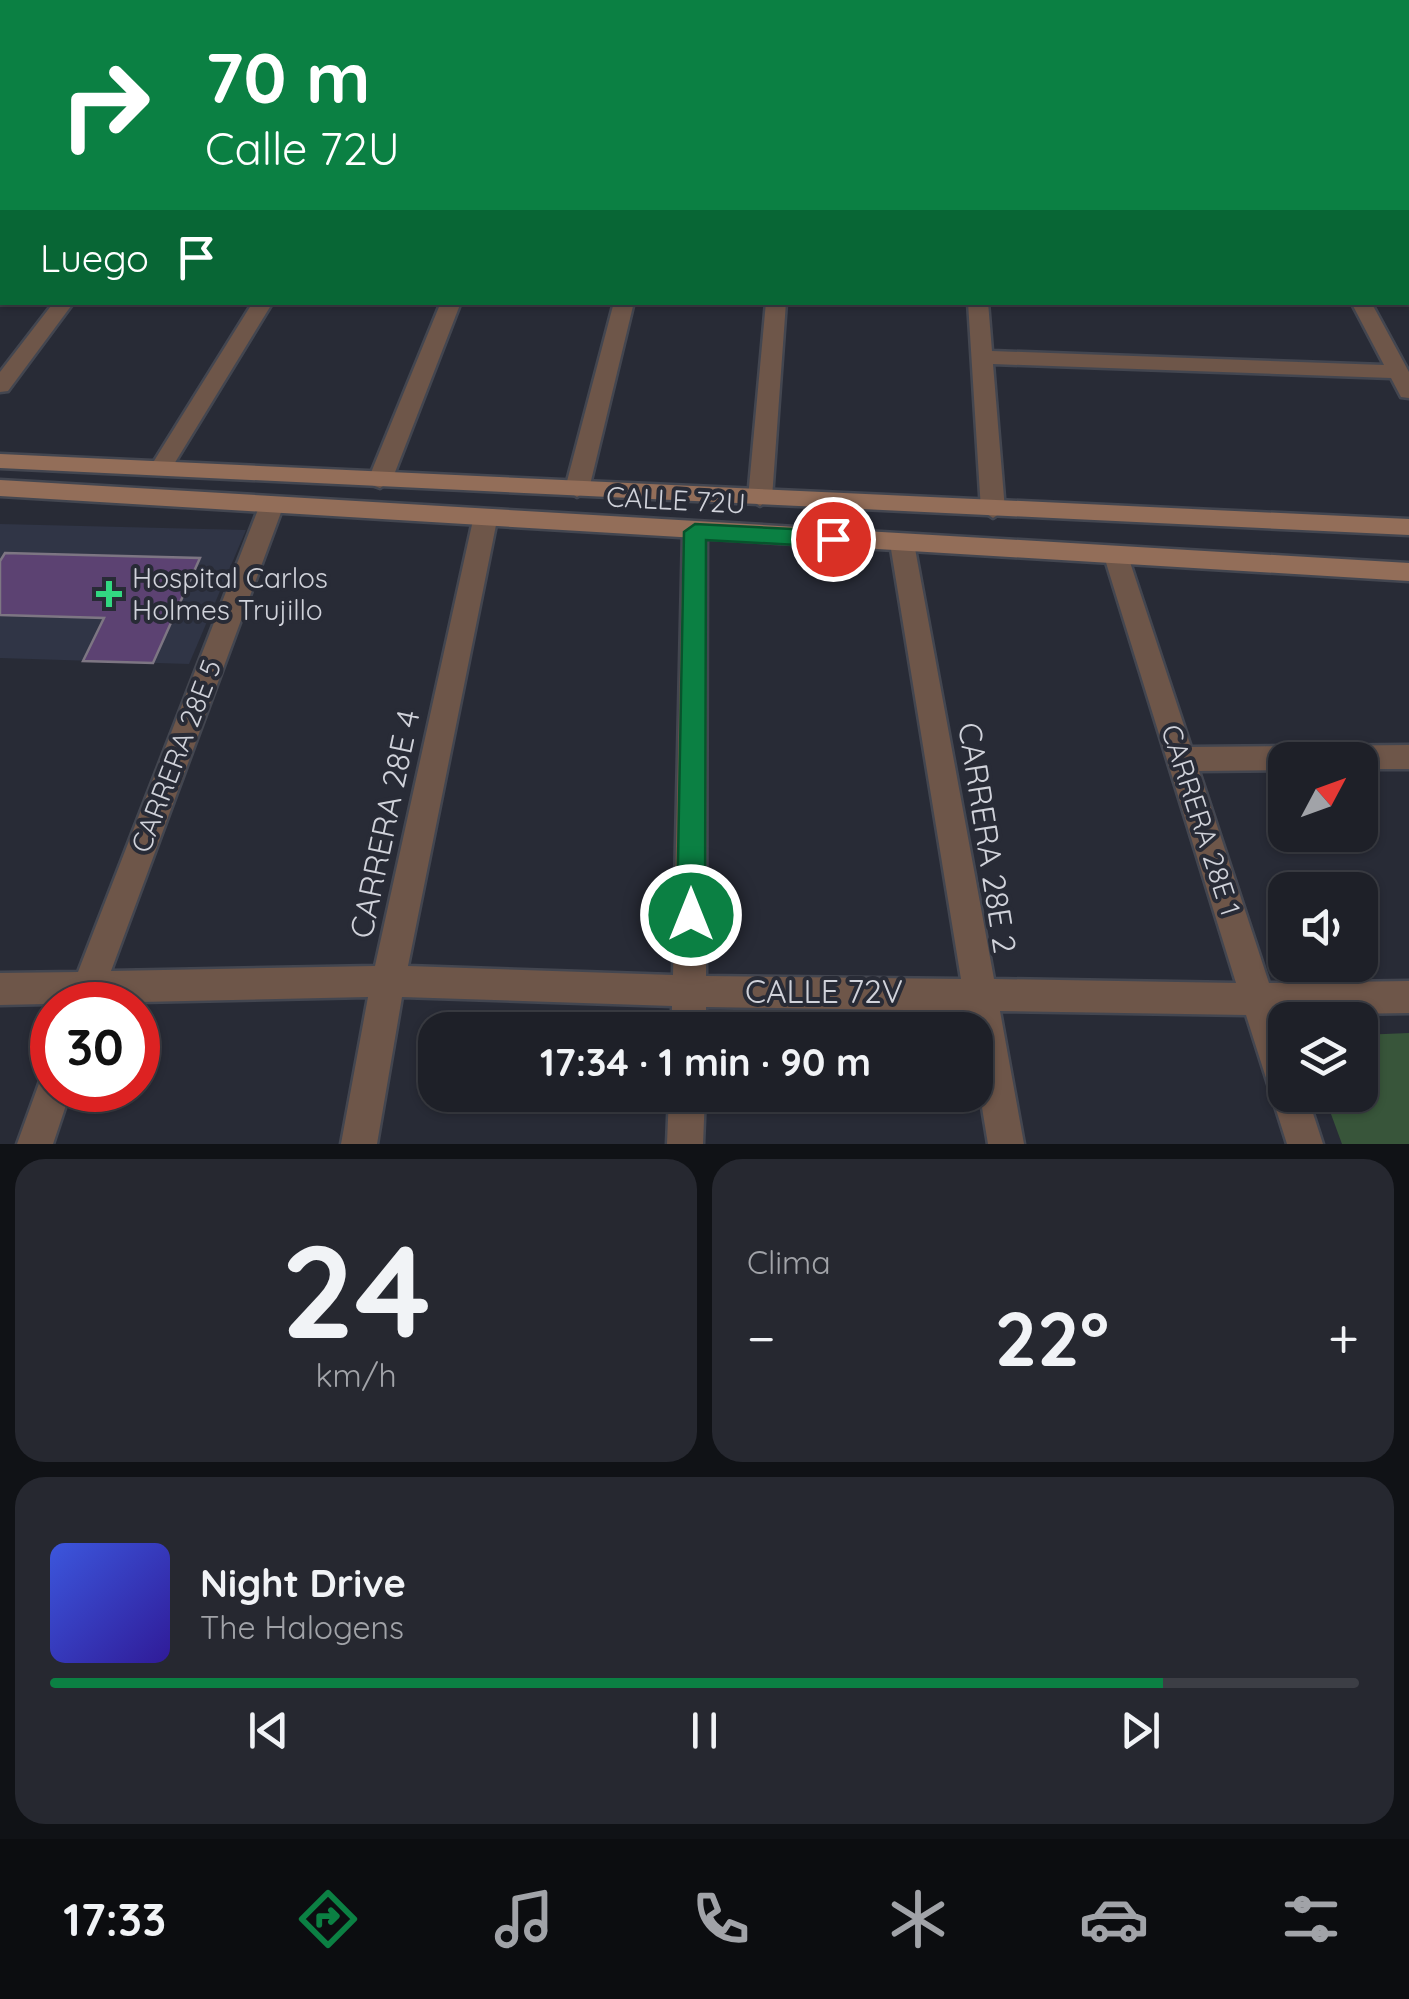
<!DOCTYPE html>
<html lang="es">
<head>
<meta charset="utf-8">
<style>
	:root { --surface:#1e2028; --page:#262830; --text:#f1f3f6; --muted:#a1a3a8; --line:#3c3e45; --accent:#0b8043 }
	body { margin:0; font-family:Quicksand,sans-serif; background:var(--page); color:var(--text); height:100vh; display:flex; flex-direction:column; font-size:38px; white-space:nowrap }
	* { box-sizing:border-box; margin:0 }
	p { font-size:32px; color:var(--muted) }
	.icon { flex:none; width:55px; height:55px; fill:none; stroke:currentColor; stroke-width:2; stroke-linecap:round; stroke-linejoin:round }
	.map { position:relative; height:1144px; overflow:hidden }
	.sheet { display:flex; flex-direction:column; gap:15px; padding:15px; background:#101216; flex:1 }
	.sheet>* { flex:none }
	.top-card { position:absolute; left:0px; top:0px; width:1410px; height:305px; box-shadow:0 2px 8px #0004,0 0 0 2px var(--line); background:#0b8043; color:#fff; overflow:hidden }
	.needle { width:65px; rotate:49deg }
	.fabs { position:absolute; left:1268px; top:742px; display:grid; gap:20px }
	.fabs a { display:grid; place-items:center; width:110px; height:110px; border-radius:20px; background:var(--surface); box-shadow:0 2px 8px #0004,0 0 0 2px var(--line); font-size:50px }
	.speed { position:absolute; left:30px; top:982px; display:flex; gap:20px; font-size:50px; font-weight:700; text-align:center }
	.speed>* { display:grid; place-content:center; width:130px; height:130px; border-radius:50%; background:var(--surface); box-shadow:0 2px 8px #0004,0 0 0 2px var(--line); line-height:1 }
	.speed .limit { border:15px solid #d22; background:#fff; color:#111 }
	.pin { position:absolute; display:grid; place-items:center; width:85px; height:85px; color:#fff; margin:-42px; border:5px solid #fff; border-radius:50%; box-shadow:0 2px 10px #0007 }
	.me { position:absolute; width:110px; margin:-55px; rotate:0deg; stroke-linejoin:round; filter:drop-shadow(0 0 8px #0008) }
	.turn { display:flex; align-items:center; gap:35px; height:210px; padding:0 40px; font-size:45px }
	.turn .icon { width:130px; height:130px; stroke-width:2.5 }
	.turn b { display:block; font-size:70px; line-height:85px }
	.then { display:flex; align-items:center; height:95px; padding:0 40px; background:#0003; gap:20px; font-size:38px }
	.big { font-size:75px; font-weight:700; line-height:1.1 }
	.sheet .tile { flex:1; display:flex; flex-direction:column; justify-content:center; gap:15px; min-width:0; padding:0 35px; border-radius:30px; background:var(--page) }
	.sheet .dial { align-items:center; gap:0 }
	.dial b { font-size:130px; line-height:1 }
	.song { display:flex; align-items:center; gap:30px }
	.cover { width:120px; height:120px; border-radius:15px; background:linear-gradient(135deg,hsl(230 70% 55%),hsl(250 70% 35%)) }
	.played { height:10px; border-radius:5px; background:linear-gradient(90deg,var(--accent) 85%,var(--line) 85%) }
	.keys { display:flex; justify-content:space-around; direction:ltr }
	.heat { display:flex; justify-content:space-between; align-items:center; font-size:55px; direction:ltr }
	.sheet .tiles { flex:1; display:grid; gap:15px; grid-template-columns:1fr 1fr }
	.tile:last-child { grid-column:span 2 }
	.trip { position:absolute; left:418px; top:1012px; width:575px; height:100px; border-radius:30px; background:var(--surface); box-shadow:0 2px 8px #0004,0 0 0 2px var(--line); font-weight:700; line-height:100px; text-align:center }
	.menu { display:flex; height:160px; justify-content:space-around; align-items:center; background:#0c0d10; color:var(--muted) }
	.menu .icon { width:70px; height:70px }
	.menu .selected { color:var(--accent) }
	.menu b { font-size:45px; color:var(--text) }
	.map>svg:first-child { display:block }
</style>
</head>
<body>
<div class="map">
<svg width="1409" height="1144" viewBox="0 0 1409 1144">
	<rect width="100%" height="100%" fill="#282b36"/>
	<path fill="#303546" d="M0,524l246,6 -57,134 -189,-6z"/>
	<path fill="#38553a" d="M1409,1033v111h-67l-18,-49h36v-60z"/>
	<path fill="#5c4272" stroke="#7d7683" stroke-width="2.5" d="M5,553l195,5 -47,105 -70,-2 21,-43 -104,-3v-54z"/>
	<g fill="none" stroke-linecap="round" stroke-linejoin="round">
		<defs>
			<g id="street">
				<path d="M772,0h46l2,2h-46z"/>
				<path d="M1283,0h38l2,2h-38z"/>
				<rect x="1408" y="8" width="1" height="8"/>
				<rect x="0" y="27" width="2" height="9"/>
				<rect x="1408" y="58" width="1" height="8"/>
				<path d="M2,107v11l-2,1v-11z"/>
				<path d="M1408,115h1v11l-1,-1z"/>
				<path d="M0,143l2,1v10l-2,-1z"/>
				<rect x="1408" y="181" width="1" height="10"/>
				<path d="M1408,237h1v12l-1,-1z"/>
				<path d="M54,302h20l-66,89 -8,1v-20z"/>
				<path d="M253,302h20l-105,172h-16l-3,-5z"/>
				<path d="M441,302h20l-69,178 -12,8 -8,-3 -4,-5z"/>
				<path d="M614,302h20l-45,187 -12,8 -12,-8z"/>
				<path d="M766,302h20l-14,196 -12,8 -12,-8z"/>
				<path d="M968,302h20l4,49 392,14 -33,-63h20l38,70v26l-8,-1 -10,-19 -398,-14 12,146 -12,8 -12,-8z"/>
				<path d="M271,499l12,8 -172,464 264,-5 98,-446 12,-8 12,8 -89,446 265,9 10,-443 12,-8 12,8 -1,444 255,3 -71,-436 12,-8 12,8 80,436 242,4 -132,-427 12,-9 12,9 63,191 218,-2v24h-49v-9h-75v10l-86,1 70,212 140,-2v32l-129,2 5,16v64h22l16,49h-36l-41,-129 -246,-4 24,133h-36l-13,-79v-35h-6l-3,-19 -260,-4v23h-34v-24l-270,-9 -25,147h-36l27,-147 -368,8v-32l78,-1 181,-465z"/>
				<path d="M52,1073v17h19l-18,54h-36l24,-66z"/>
				<path d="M669,1095h36l-2,49h-36z"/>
			</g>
			<g id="secondary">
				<path d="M2,272v14l-2,1v-14z"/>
				<path d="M0,454l1409,65v16l-1409,-67z"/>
				<path d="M0,480l1409,83v18l-1409,-85z"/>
			</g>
		</defs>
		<use href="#street" stroke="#434650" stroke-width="5"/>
		<use href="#secondary" stroke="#434650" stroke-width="5"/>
		<use href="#street" fill="#6e5649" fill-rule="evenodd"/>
		<use href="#secondary" fill="#936e59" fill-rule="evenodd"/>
	</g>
	<path fill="#0b8043" stroke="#07532c" stroke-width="2.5" d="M695,524l138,7 11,8 -11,8 -127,-7 -1,375 -4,9 -10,4 -10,-4 -4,-9 7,-383z"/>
	<path fill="#32d882" stroke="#282b36" stroke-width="4" d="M104 579h10v10h10v10h-10v10h-10v-10h-10v-10h10z"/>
	<g text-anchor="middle" stroke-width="8" stroke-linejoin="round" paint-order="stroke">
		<g font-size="28" fill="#d0d2da" stroke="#282b36">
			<text transform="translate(676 500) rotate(3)" y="10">CALLE 72U</text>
			<text transform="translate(176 756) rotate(-69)" y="10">CARRERA 28E 5</text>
			<text transform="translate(1201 820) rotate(72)" y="10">CARRERA 28E 1</text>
		</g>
		<g font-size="28" fill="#d0d2da" stroke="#282b36" text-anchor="start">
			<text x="132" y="588">Hospital Carlos<tspan x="132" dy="32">Holmes Trujillo</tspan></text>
		</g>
		<g font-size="32" fill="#d0d2da" stroke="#282b36">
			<text transform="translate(385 824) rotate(-78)" y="11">CARRERA 28E 4</text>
			<text transform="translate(987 838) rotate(81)" y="11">CARRERA 28E 2</text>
			<text x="824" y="1003">CALLE 72V</text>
		</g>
	</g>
</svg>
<div class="fabs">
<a><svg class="needle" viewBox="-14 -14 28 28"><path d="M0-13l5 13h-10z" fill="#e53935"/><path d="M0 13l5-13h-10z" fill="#a1a3a8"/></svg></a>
<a><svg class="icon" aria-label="sound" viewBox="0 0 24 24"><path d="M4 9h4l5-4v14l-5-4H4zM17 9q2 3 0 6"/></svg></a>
<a><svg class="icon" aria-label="layers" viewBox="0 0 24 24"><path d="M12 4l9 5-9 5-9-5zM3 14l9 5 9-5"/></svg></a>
</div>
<div class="speed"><div class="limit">30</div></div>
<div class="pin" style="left:833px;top:539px;background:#d93025"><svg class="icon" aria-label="arrive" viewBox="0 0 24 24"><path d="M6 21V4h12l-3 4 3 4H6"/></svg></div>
<svg class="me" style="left:691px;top:915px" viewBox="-20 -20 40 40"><circle r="17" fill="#0b8043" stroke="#fff" stroke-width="3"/><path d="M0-11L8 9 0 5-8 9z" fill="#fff"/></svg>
<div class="trip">17:34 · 1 min · 90 m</div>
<div class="top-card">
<div class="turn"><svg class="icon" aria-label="right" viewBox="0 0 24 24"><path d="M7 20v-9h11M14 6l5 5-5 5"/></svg><div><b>70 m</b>Calle 72U</div></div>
<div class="then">Luego<svg class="icon" aria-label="arrive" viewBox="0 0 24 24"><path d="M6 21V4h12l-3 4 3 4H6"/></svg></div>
</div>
</div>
<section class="sheet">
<div class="tiles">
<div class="tile dial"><b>24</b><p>km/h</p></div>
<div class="tile"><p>Clima</p>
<div class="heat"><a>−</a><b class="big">22°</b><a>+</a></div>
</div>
<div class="tile">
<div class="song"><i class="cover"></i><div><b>Night Drive</b><p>The Halogens</p></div></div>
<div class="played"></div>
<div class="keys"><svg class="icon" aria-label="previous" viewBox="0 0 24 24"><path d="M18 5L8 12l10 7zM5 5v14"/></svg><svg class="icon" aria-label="pause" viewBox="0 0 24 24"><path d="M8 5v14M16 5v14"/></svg><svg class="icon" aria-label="next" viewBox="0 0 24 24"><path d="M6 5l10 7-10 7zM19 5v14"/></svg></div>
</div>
</div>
</section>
<nav class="menu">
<b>17:33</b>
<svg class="icon selected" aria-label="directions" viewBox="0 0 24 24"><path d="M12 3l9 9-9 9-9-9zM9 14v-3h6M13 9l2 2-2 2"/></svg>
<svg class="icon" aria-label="music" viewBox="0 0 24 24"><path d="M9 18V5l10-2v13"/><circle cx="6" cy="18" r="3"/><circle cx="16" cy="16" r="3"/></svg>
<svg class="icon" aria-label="phone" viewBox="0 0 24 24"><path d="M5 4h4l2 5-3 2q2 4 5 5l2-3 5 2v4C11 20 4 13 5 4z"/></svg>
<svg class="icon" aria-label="climate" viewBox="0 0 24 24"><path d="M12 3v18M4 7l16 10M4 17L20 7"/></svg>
<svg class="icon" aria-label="car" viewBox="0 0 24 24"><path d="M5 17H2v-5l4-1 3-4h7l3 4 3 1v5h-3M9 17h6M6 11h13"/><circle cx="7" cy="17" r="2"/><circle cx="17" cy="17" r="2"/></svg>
<svg class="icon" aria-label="filters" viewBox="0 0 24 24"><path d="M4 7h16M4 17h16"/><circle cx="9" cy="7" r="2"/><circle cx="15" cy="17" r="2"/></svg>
</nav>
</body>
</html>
